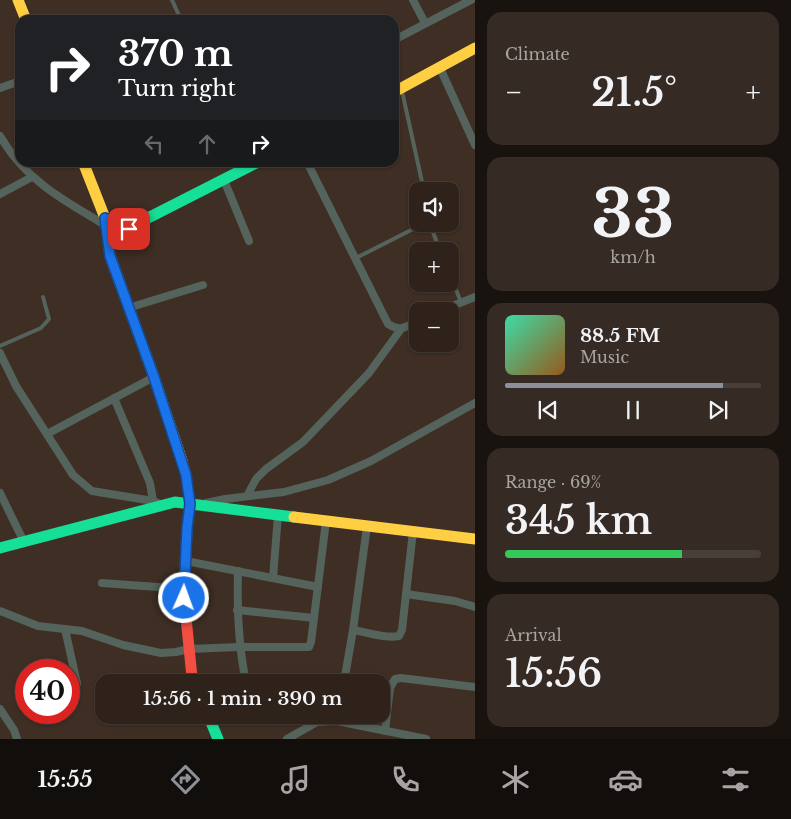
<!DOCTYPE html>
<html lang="en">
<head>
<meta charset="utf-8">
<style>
	:root { --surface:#2e221b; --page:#362a24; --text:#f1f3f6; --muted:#a7a4a3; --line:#493f3a; --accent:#8c9099 }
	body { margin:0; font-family:"Libre Baskerville",serif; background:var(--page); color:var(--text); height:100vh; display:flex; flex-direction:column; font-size:19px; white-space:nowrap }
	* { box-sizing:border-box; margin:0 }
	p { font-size:16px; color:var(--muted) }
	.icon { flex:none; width:28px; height:28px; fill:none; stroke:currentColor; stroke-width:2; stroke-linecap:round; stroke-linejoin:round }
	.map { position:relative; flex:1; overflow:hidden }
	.sheet { display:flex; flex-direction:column; gap:12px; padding:12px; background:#19130f; width:316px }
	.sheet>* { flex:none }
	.hud { position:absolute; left:15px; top:15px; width:384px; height:152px; border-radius:15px; box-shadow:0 1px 4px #0004,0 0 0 1px var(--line); background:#202124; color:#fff; overflow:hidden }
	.controls { position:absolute; left:409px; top:182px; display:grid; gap:10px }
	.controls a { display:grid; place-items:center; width:50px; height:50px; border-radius:10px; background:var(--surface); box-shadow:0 1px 4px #0004,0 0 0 1px var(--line); font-size:25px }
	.speed { position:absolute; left:15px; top:659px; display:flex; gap:10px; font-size:25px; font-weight:700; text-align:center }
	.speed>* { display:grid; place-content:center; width:65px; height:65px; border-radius:50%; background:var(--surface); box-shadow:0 1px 4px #0004,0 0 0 1px var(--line); line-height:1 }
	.speed .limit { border:8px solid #d22; background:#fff; color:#111 }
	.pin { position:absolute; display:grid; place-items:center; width:42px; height:42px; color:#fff; margin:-21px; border-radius:10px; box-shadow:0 2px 8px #0006 }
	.me { position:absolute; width:55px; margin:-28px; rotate:2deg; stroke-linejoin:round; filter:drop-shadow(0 0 4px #0008) }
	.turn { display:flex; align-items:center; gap:18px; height:105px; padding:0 20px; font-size:22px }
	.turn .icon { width:65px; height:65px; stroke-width:2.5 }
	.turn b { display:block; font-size:35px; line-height:42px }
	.lanes { display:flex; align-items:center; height:48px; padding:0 20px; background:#0003; justify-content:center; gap:25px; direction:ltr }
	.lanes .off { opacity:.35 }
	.big { font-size:38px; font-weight:600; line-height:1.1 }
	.sheet .card { flex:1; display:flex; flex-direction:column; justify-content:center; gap:8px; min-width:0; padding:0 18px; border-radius:15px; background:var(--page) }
	.sheet .dial { align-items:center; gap:0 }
	.dial b { font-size:65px; line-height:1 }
	.song { display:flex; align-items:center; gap:15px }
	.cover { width:60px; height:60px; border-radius:8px; background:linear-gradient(135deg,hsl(160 70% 55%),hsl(30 70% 35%)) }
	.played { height:5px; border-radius:2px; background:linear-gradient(90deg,var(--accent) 85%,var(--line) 85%) }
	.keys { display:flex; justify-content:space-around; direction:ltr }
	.heat { display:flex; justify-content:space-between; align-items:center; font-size:28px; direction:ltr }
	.charge { height:8px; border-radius:4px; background:linear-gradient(90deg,#34c759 69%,var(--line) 0) }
	.trip { position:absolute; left:95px; top:674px; width:295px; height:50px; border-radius:15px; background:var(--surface); box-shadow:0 1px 4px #0004,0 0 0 1px var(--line); font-weight:600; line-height:50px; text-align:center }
	.menu { display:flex; height:80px; justify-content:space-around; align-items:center; background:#120e0b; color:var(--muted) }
	.menu .icon { width:35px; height:35px }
	.menu .active { color:var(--accent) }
	.menu b { font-size:22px; color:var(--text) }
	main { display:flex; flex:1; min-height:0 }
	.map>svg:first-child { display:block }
</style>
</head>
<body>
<main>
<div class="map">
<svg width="475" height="739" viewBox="0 0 475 739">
	<rect width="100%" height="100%" fill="#3e2e24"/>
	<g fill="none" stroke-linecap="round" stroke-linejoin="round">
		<g stroke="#54635b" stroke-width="4">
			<path d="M172,0l9,20"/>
			<path d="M402,91l22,100"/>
			<path d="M430,224l10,27"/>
			<path d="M356,258l67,-34"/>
			<path d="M450,275l11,27"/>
			<path d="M0,346l41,-18 8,-9 -6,-22"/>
		</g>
		<g stroke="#54635b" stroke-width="8">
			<path d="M413,0l12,23"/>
			<path d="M394,40l77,-40"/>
			<path d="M440,68l35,77"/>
			<path d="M0,88l20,-7"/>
			<path d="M0,136c25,44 64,65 107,90"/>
			<path d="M307,162l81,162c13,8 17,3 30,-3"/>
			<path d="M224,180l25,61"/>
			<path d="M0,194l32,-17"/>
			<path d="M128,308l75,-23"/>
			<path d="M440,311l35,-14"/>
			<path d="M0,353l16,33 57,89 19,16 61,10 9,4"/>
			<path d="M114,398l36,85 3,18"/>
			<path d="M47,434l107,-57"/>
			<path d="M0,493l24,49"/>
			<path d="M247,496l9,-17 10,-10 37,-27 66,-69 32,-44"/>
			<path d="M206,503l19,-4 59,-7 44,-12 43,-19 104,-58"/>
			<path d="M186,561l132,26"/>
			<path d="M238,571c-1,35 0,67 6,101"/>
			<path d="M273,578l5,-63"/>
			<path d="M102,583l83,6"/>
			<path d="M406,594l49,7 20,6"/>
			<path d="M237,610l77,8"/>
			<path d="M0,611l38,15 44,5 41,14 38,8 15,-1 13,-3 50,-2h70l2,-5 15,-121"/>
			<path d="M65,629l12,54"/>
			<path d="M353,630c14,2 32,9 46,6l3,-6 11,-99"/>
			<path d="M344,682l9,-52 14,-104"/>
			<path d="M0,709l14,21 3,9"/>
			<path d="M385,731l5,-43 5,-9 6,-1 74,9"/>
			<path d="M287,739l30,-17 20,-1 89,18"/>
		</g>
		<g stroke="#16e098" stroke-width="11">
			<path d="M109,244l37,-25 112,-57"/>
			<path d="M0,548l175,-46 119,15"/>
			<path d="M208,715l10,24"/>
		</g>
		<g stroke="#ffcf43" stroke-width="11">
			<path d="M18,0l8,20"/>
			<path d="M394,92l81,-44"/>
			<path d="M83,162l22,56 5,38 44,121 28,84"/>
			<path d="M294,517l181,22"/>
		</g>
		<g stroke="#f24e42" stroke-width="11">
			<path d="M105,218l24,11"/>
			<path d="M182,461l4,14 4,29 -3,24 -3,70 8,79 3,5"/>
		</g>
	</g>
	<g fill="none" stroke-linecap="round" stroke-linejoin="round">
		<defs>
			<path id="route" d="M129,229l-24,-11 5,38 44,121 32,98 4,29 -3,24 -3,70"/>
		</defs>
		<use href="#route" stroke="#114b97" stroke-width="12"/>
		<use href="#route" stroke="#1a73e8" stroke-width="9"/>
	</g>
</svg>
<div class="controls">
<a><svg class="icon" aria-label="sound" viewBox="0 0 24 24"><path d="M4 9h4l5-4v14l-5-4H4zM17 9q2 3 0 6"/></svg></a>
<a>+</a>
<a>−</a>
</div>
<div class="speed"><div class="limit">40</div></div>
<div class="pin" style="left:129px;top:229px;background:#d93025"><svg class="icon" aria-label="arrive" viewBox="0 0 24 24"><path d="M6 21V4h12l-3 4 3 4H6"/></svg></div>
<svg class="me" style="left:184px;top:598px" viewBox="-20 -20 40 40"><circle r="17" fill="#1a73e8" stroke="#fff" stroke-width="3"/><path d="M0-11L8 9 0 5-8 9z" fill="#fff"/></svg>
<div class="trip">15:56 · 1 min · 390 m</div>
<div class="hud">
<div class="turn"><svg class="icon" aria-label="right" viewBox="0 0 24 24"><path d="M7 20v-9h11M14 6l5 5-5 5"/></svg><div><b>370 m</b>Turn right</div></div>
<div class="lanes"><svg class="icon off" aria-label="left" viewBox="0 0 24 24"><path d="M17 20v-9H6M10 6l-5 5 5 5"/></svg><svg class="icon off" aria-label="ahead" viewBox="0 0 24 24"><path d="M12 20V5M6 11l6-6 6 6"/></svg><svg class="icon" aria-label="right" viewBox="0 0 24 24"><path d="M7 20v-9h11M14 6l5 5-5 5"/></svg></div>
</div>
</div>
<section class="sheet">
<div class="card"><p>Climate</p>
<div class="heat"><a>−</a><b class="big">21.5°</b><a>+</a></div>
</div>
<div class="card dial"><b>33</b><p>km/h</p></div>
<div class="card">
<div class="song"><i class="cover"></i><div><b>88.5 FM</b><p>Music</p></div></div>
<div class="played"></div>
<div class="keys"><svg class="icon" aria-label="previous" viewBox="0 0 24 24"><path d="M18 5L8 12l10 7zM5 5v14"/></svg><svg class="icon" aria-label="pause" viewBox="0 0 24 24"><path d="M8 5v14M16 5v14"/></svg><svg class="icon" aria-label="next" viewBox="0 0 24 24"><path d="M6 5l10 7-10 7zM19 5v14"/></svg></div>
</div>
<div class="card"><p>Range · 69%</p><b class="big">345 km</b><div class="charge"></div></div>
<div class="card"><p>Arrival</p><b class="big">15:56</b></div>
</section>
</main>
<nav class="menu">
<b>15:55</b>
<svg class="icon active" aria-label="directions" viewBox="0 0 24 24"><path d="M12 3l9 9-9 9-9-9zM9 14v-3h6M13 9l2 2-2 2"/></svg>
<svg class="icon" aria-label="music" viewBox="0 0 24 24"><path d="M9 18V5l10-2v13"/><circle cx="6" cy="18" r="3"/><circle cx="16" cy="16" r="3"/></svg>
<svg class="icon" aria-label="phone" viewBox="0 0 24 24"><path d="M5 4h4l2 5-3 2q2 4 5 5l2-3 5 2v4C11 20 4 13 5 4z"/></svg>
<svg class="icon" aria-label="climate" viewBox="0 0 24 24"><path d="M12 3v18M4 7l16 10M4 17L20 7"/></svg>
<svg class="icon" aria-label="car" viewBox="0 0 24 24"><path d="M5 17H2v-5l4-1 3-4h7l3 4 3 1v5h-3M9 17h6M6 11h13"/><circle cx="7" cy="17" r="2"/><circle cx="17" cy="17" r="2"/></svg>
<svg class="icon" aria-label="filters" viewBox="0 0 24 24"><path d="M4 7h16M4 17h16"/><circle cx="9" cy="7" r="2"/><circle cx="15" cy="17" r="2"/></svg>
</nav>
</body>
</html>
